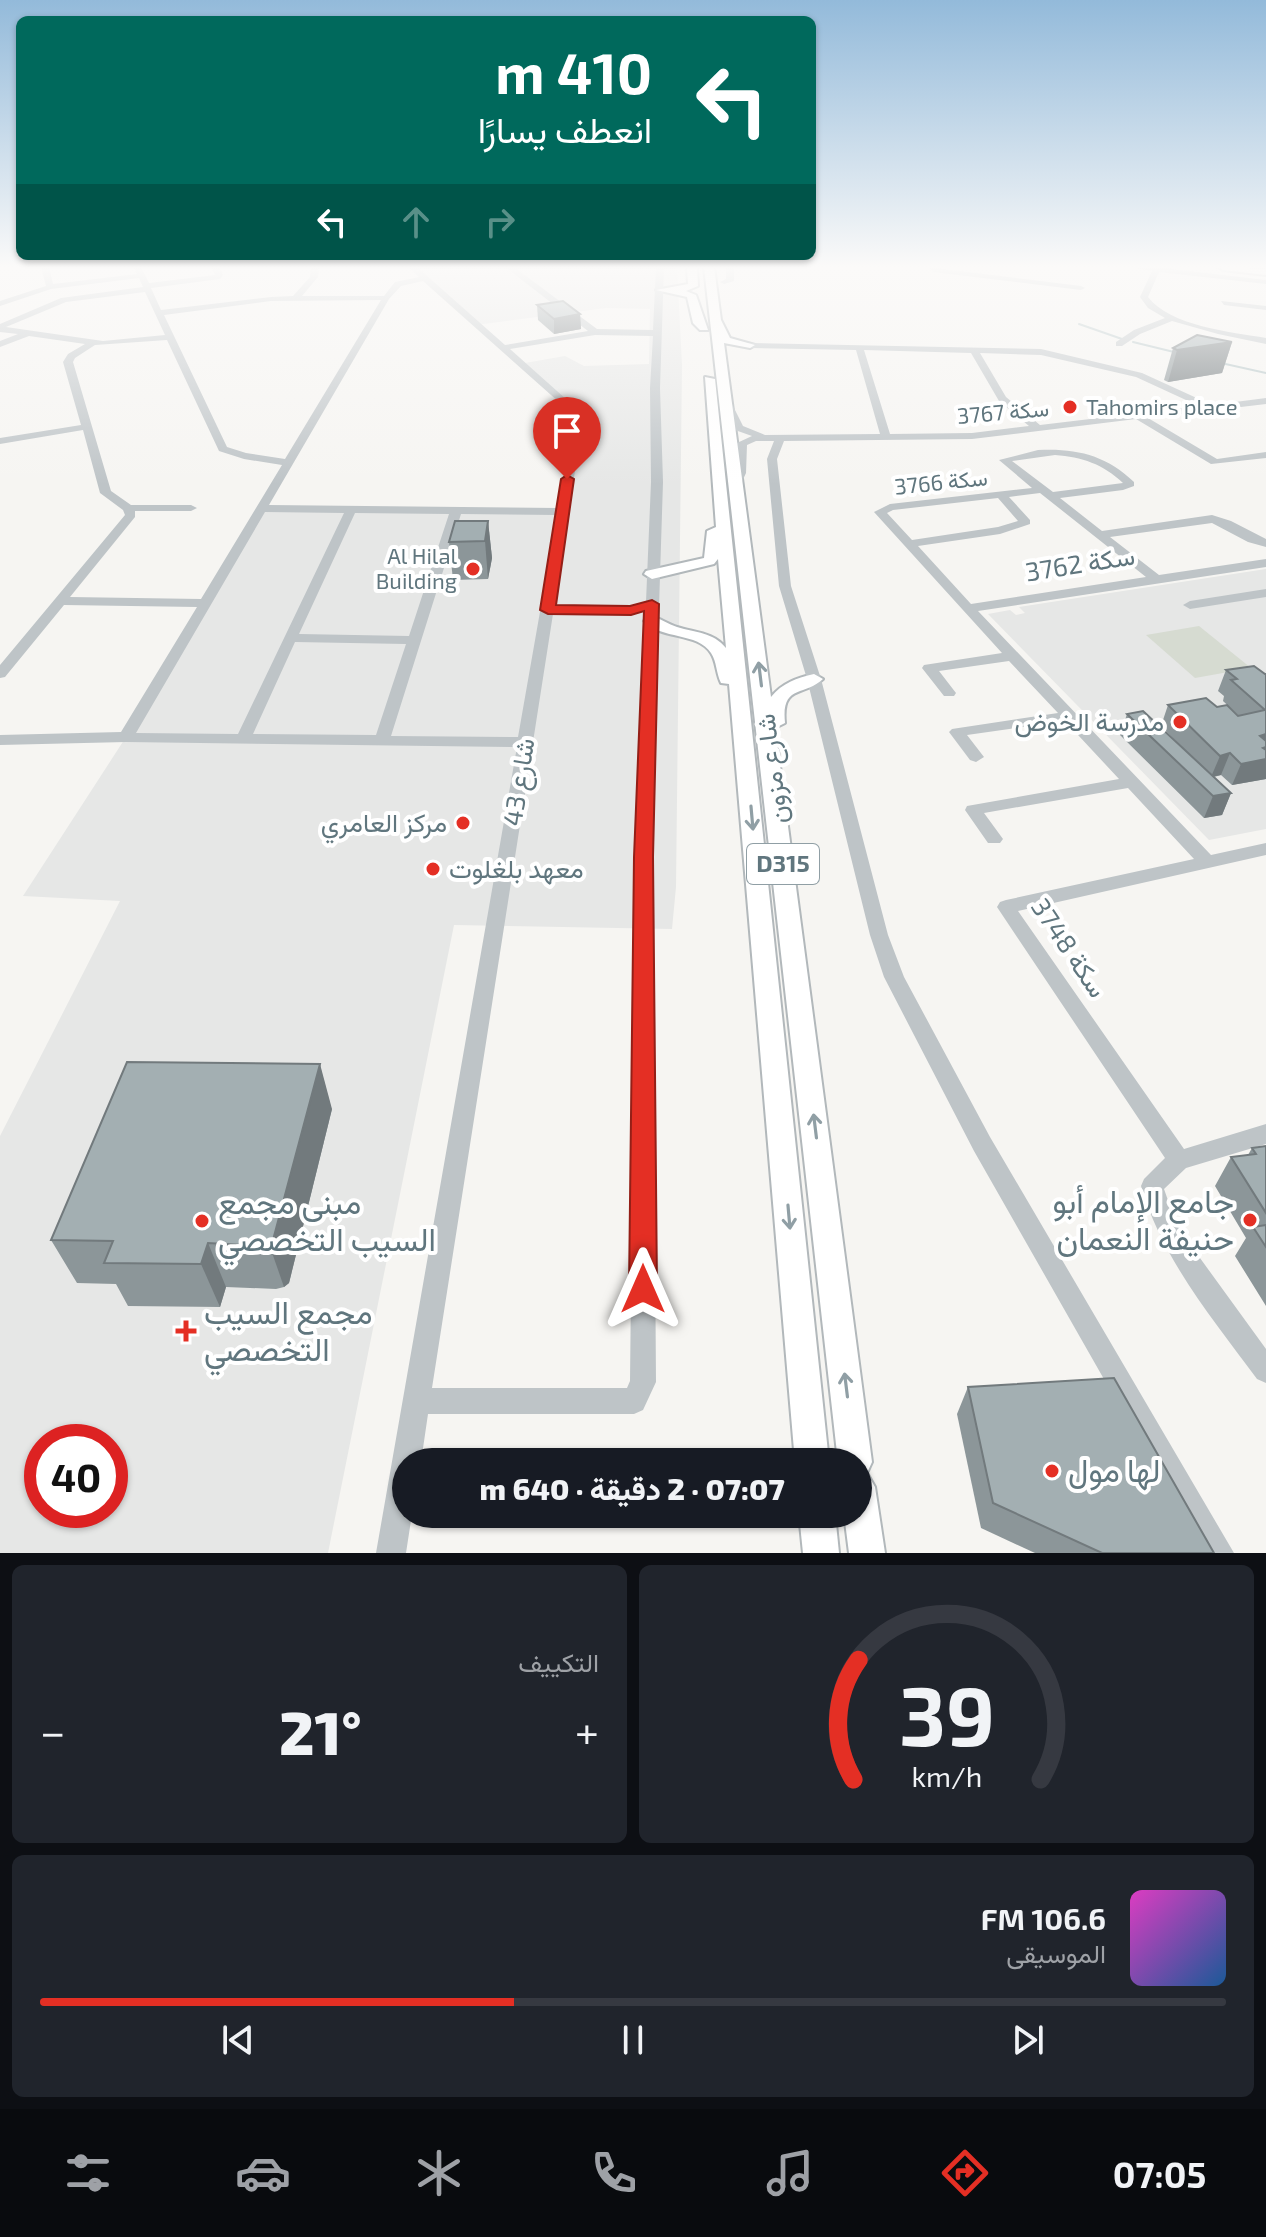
<!DOCTYPE html>
<html lang="ar">
<head>
<meta charset="utf-8">
<style>
	:root { --surface:#171b24; --page:#20242c; --text:#f1f3f6; --muted:#9ea1a6; --line:#363941; --accent:#e42f24 }
	body { margin:0; font-family:"Exo 2",Vazirmatn,sans-serif; background:var(--page); color:var(--text); direction:rtl; height:100vh; display:flex; flex-direction:column; font-size:30px; white-space:nowrap }
	* { box-sizing:border-box; margin:0 }
	p { font-size:26px; color:var(--muted) }
	.icon { flex:none; width:44px; height:44px; fill:none; stroke:currentColor; stroke-width:2; stroke-linecap:round; stroke-linejoin:round }
	.map { position:relative; height:1553px; overflow:hidden; direction:ltr }
	.panel { display:flex; flex-direction:column; gap:12px; padding:12px; background:#0d0f14; flex:1 }
	.panel>* { flex:none }
	.top-card { position:absolute; left:16px; top:16px; width:800px; height:244px; border-radius:12px; box-shadow:0 2px 6px #0004; direction:rtl; background:#00695c; color:#fff; overflow:hidden }
	.speed { position:absolute; left:24px; top:1424px; display:flex; gap:16px; font-size:40px; font-weight:700; text-align:center }
	.speed>* { display:grid; place-content:center; width:104px; height:104px; border-radius:50%; background:var(--surface); box-shadow:0 2px 6px #0004; line-height:1 }
	.speed .limit { border:12px solid #d22; background:#fff; color:#111 }
	.pin { position:absolute; display:grid; place-items:center; width:68px; height:68px; color:#fff; margin:-82px -34px; border-radius:50% 50% 50% 0; rotate:-45deg; box-shadow:0 0 8px #0007 }
	.pin .icon { rotate:45deg }
	.me { position:absolute; width:88px; margin:-44px; rotate:0deg; stroke-linejoin:round; filter:drop-shadow(0 0 6px #0008) }
	.turn { display:flex; align-items:center; gap:28px; height:168px; padding:0 32px; font-size:36px }
	.turn .icon { width:104px; height:104px; stroke-width:2.5 }
	.turn b { display:block; font-size:56px; line-height:68px }
	.lanes { display:flex; align-items:center; height:76px; padding:0 32px; background:#0003; justify-content:center; gap:40px; direction:ltr }
	.lanes .off { opacity:.35 }
	.big { font-size:60px; font-weight:800; line-height:1.1 }
	.panel .widget { flex:1; display:flex; flex-direction:column; justify-content:center; gap:12px; min-width:0; padding:0 28px; border-radius:12px; background:var(--page) }
	.panel .dial { align-items:center; gap:0 }
	.dial svg { height:208px; overflow:visible; fill:none; stroke:var(--line); stroke-width:7; stroke-linecap:round; text-anchor:middle }
	.dial text { fill:var(--text); stroke:none }
	.song { display:flex; align-items:center; gap:24px }
	.cover { width:96px; height:96px; border-radius:12px; background:linear-gradient(135deg,hsl(310 70% 55%),hsl(210 70% 35%)) }
	.played { height:8px; border-radius:4px; background:linear-gradient(90deg,var(--accent) 40%,var(--line) 40%) }
	.keys { display:flex; justify-content:space-around; direction:ltr }
	.heat { display:flex; justify-content:space-between; align-items:center; font-size:44px; direction:ltr }
	.panel .tiles { flex:1; display:grid; gap:12px; grid-template-columns:1fr 1fr }
	.widget:last-child { grid-column:span 2 }
	.trip { position:absolute; left:392px; top:1448px; width:480px; height:80px; border-radius:40px; background:var(--surface); box-shadow:0 2px 6px #0004; font-weight:800; line-height:80px; text-align:center; direction:rtl }
	.tabs { display:flex; height:128px; justify-content:space-around; align-items:center; background:#090b0e; color:var(--muted) }
	.tabs .icon { width:56px; height:56px }
	.tabs .selected { color:var(--accent) }
	.tabs b { font-size:36px; color:var(--text) }
	.map>svg:first-child { display:block }
</style>
</head>
<body>
<div class="map">
<svg width="1266" height="1553" viewBox="0 0 1266 1553">
	<rect width="100%" height="100%" fill="#f6f5f2"/>
	<g fill="#e6e7e6" fill-rule="evenodd">
		<path d="M412,267h265l5,98 -6,522 -4,42 -218,-4 -126,628h-328v-417l120,-235 -97,-5 103,-159 135,-229 301,4 16,-92 -53,-57 40,-7 19,10 65,-2 1,-55 -44,-1 -130,17zM42,1442h68v68h-68z"/>
		<path d="M1266,569v260l-57,11 -221,-226 22,-4 6,5 9,-2 -6,-6z"/>
	</g>
	<path fill="#d6dbd1" d="M1199,626l52,42 -56,10 -49,-43z"/>
	<g fill="none" stroke-linecap="round" stroke-linejoin="round">
		<g stroke="#b3c4c6" stroke-width="2">
			<path d="M1079,324l43,15"/>
			<path d="M1133,342l41,10"/>
			<path d="M1221,363l45,10"/>
		</g>
		<defs>
			<g id="major">
				<path d="M687,267h10l1,19 -12,5 10,4 12,35h-8l-7,-7 -6,-26 -31,-7 32,-6z"/>
				<path d="M704,267h10l7,53 9,18 25,7 -5,3 -26,-5 47,354c11,-14 26,-19 43,-23l9,5c-19,18 -42,5 -38,44l-10,5 97,734 -5,11 8,14 10,66h-36l-5,-39h14v-52h-20z"/>
				<path d="M1218,267l48,2v6l-43,-5z"/>
				<path d="M705,377l10,2 114,1083h-34l-66,-778 -8,-1c-5,-10 -4,-21 -10,-30 -13,-21 -50,-13 -67,-32l8,-5c9,3 16,8 25,11 19,6 36,5 49,21l-8,-89 -4,5 -62,15 -8,-5 2,-3 58,-13 3,-27 9,-4z"/>
				<path d="M799,1514h36l4,39h-36z"/>
			</g>
		</defs>
		<use href="#major" stroke="#b2b8bb" stroke-width="4"/>
		<g fill="#bec4c7" fill-rule="evenodd">
			<path d="M41,267h8l4,17 84,-10 -4,-7h8l8,16 66,-8 -4,-8h8l4,8 -3,4 -69,9 10,22 110,-13 22,-1 17,-19 1,-10h8l-1,10 -16,19h82l11,-14 24,-5 -11,-10h9l88,78 83,-14 -83,-64h9l83,62 56,1 3,-63h8l-4,121 3,94 -11,344 4,556 -13,28 -9,4h-206l-7,48h-15v52h6l-6,39h-30l141,-806 -391,-5 -126,3v-10l121,-3 76,-125 -133,-2 -59,72 -5,1v-13l125,-150 -2,-5 -23,-17 -17,-63 -83,14v-6l81,-13 -18,-63 5,-8 17,-10 -56,-8 -29,11v-6l18,-7 -18,-2v-8l61,-26 82,-11 -4,-9 -88,11 -51,17v-5l46,-15zM423,281l146,130 4,9 -15,88 -289,-3 120,-206 12,-13zM145,292l20,43 -62,6 -97,-14 60,-25zM381,300l-96,159 -39,-6 -19,-6 -63,-132 107,-14zM595,335l58,1 -3,52 1,94 -5,120 -16,5 -76,-1 29,-186 -7,-12 -66,-59zM167,340l52,111 25,8 38,6 -81,134 -131,-2 65,-80v-6h56l6,-3 -6,-3h-60l-20,-14 -38,-129 2,-4 20,-13zM265,512l79,1 -106,221 -102,-1zM355,513l94,1 -40,122 -110,-2zM461,514l96,1 -39,222 -127,-1zM646,611l-10,215 -6,555 -3,7h-195l121,-774 78,1zM295,642l111,2 -30,91 -123,-1z"/>
			<path d="M726,267h8v14l-10,3 -4,-2 6,-3z"/>
			<path d="M928,267l153,19 4,2 -4,2 -148,-18z"/>
			<path d="M1130,267h25l111,13v4l-107,-12 -11,25c22,29 83,35 118,41v6l-48,-10 -46,-13 -32,13 -18,12h-6v-4l18,-12 31,-12 -17,-10 -8,-11 12,-26z"/>
			<path d="M1221,301l45,5v4l-42,-5z"/>
			<path d="M747,343l294,6 101,24 70,32 54,-7v6l-118,14 69,41 49,-7v6l-55,6 -75,-45 -164,20 -188,2 -7,18 14,127 30,93 67,256 16,42 86,160 244,416h-31l-229,-402 -90,-174 -14,-42 -63,-256 -28,-93 -12,-127 7,-18h-18l-9,4 -1,28 -6,13h-8l-2,-2 6,-11 1,-30 15,-7 -17,-6 -15,-32 8,-2 15,30 22,9 115,-1 -24,-84 -106,-2 -4,-3zM864,350l107,3 28,48 30,25 -57,7 -82,1zM980,353l61,2 95,22 63,29 -159,19 -34,-28z"/>
			<path d="M1038,450c38,-2 68,5 96,32v4l-11,4 -63,8 42,33 110,-16 19,6 35,18v8l-18,-5 -36,-19 -102,14 49,38 107,-16v8l-288,44 233,244 55,-12v12l-248,56 166,238 82,-25v20l-80,24 -22,21 6,17 22,41 74,102v34l-9,-4c-44,-60 -95,-120 -116,-193l3,-7 21,-21 -168,-251 3,-5 6,-2 188,-41 -66,-71 -144,25 19,26 -3,4h-12l-23,-33 2,-4 152,-27 -54,-58 -98,14 17,22 -8,5 -6,-2 -21,-28 3,-3 106,-16 -49,-52 -70,10 17,22 -2,3h-10l-22,-28 2,-3 78,-12 -128,-141 16,-8 142,-16 -33,-28zM1055,455c27,2 48,9 68,28l-70,9 -41,-31zM1040,493l106,84 -175,27 -53,-58 82,-12 30,-10v-4l-21,-23zM998,498l20,23 -20,6 -86,13 -25,-27 6,-3z"/>
			<path d="M1266,589v8l-76,12 -7,-4 7,-4z"/>
		</g>
		<use href="#major" fill="#fff" fill-rule="evenodd"/>
	</g>
	<g fill="#8c9699">
		<path d="M537,305l43,9 1,15 -27,5 -16,-14z"/>
		<path d="M1232,342l-10,31 -54,9 -4,-2 9,-32z"/>
		<path d="M488,521l4,37 -4,21 -35,1 -4,-38z"/>
		<path d="M1226,670l40,4v105l-34,6 -11,-10 -7,2 17,16 -9,22 -18,3 -84,-83 7,-21 51,29 -17,-17 7,-21 49,2 22,9 -16,-15 1,-5 -6,-5z"/>
		<path d="M332,1109l-43,174 -5,4 -8,2 -50,-2 -6,20 -92,-1 -12,-22 -39,-1 -26,-43z"/>
		<path d="M1266,1146v160l-31,-50 11,-18 -31,-52 16,-29 17,-2 4,-7z"/>
		<path d="M968,1387l246,166h-179l-54,-25 -24,-114z"/>
	</g>
	<g fill="#727a7d">
		<path d="M580,314l1,15 -27,5v-15z"/>
		<path d="M1232,342l-10,31 -54,9 9,-32z"/>
		<path d="M488,521l4,37 -4,21 -3,-38z"/>
		<path d="M1266,734v45l-34,6 9,-21 19,-28z"/>
		<path d="M1230,753l-9,22 -10,2 9,-21z"/>
		<path d="M1231,793l-9,22 -18,3 9,-22z"/>
		<path d="M320,1064l12,45 -43,174 -5,4 -15,-43z"/>
		<path d="M208,1243l18,44 -6,20 -19,-43z"/>
	</g>
	<g fill="#a3afb2" stroke="#727a7d" stroke-width="2">
		<path d="M563,301l17,13 -26,5 -17,-14z"/>
		<path d="M1197,335l35,7 -55,8 -4,-2z"/>
		<path d="M455,521h33l-3,20 -36,1z"/>
		<path d="M1254,666l11,8h1v60l-6,2 6,5v6l-3,1 3,2v9l-25,5 -11,-11 -10,3 -52,-51 38,-7 11,9 10,-2 11,11 27,-6 -34,-30 6,-1 -11,-9z"/>
		<path d="M1143,711l88,82 -18,3 -86,-82z"/>
		<path d="M127,1062l193,2 -47,176 -4,4 -9,2 -52,-3 -7,21 -97,-1 9,-22 -62,-1z"/>
		<path d="M1266,1146v67l-35,-56 25,-3 -4,-6z"/>
		<path d="M1266,1225v22l-13,-20z"/>
		<path d="M1114,1378l100,175h-112l-109,-50 -25,-116z"/>
	</g>
	<defs><path id="oneway-shaft" d="M-6 0H5M1.5-3L5.5 0L1.5 3" fill="none" stroke-width="1.6" stroke-linecap="round" stroke-linejoin="round" transform="scale(2)"/></defs>
	<g stroke="#909fa5">
		<use href="#oneway-shaft" transform="translate(760 674) rotate(-97)"/>
		<use href="#oneway-shaft" transform="translate(752 818) rotate(85)"/>
		<use href="#oneway-shaft" transform="translate(815 1126) rotate(-97)"/>
		<use href="#oneway-shaft" transform="translate(789 1217) rotate(85)"/>
		<use href="#oneway-shaft" transform="translate(846 1385) rotate(-97)"/>
	</g>
	<linearGradient id="sky" x2="0" y2="1"><stop stop-color="#93bada"/><stop offset="0.55" stop-color="#fbfaf9"/><stop offset="1" stop-color="#fbfaf9" stop-opacity="0"/></linearGradient>
	<rect width="1266" height="485" fill="url(#sky)"/>
	<path fill="#e42f24" stroke="#941f17" stroke-width="2" d="M567,475l7,4 -18,126 74,1 22,-6 7,4 -6,253 4,432 -4,10 -10,4 -10,-4 -4,-10 5,-432 10,-246 -13,4 -83,-1 -8,-4 21,-131z"/>
	<g fill="#e42f24" stroke="#fff" stroke-width="3">
		<circle cx="1070" cy="407" r="8"/>
		<circle cx="473" cy="569" r="8"/>
		<circle cx="1180" cy="722" r="8"/>
		<circle cx="463" cy="823" r="8"/>
		<circle cx="433" cy="869" r="8"/>
		<circle cx="1250" cy="1220" r="8"/>
		<circle cx="202" cy="1221" r="8"/>
		<path d="M182 1319h8v8h8v8h-8v8h-8v-8h-8v-8h8z"/>
		<circle cx="1052" cy="1471" r="8"/>
	</g>
	<g text-anchor="middle" stroke-width="8" stroke-linejoin="round" paint-order="stroke">
		<g font-size="22" fill="#60767e" stroke="#fff" text-anchor="start">
			<text x="1086" y="415">Tahomirs place</text>
			<text x="457" y="564" text-anchor="end">Al Hilal<tspan x="457" dy="25">Building</tspan></text>
		</g>
		<g font-size="22" fill="#60767e" stroke="#fff">
			<text transform="translate(1003 412) rotate(-5)" y="8">سكة 3767</text>
			<text transform="translate(941 482) rotate(-6)" y="8">سكة 3766</text>
		</g>
		<rect fill="#fff" stroke="#909fa5" stroke-width="2" x="747" y="844" width="72" height="40" rx="6"/>
		<g font-size="24" font-weight="bold" fill="#60767e">
			<text x="783" y="872">D315</text>
		</g>
		<g font-size="26" fill="#60767e" stroke="#fff">
			<text transform="translate(1080 564) rotate(-9)" y="9">سكة 3762</text>
			<text transform="translate(772 769) rotate(-97)" y="9">شارع مزون</text>
			<text transform="translate(519 782) rotate(-81)" y="9">شارع 43</text>
			<text transform="translate(1069 948) rotate(56)" y="9">سكة 3748</text>
		</g>
		<g font-size="26" fill="#60767e" stroke="#fff" text-anchor="end">
			<text x="1164" y="731">مدرسة الخوض</text>
			<text x="447" y="832">مركز العامري</text>
			<text x="449" y="878" text-anchor="start">معهد بلغلوت</text>
		</g>
		<g font-size="32" fill="#60767e" stroke="#fff" text-anchor="start">
			<text x="1234" y="1213" text-anchor="end">جامع الإمام أبو<tspan x="1234" dy="37">حنيفة النعمان</tspan></text>
			<text x="218" y="1214">مبنى مجمع<tspan x="218" dy="37">السيب التخصصي</tspan></text>
			<text x="204" y="1324">مجمع السيب<tspan x="204" dy="37">التخصصي</tspan></text>
			<text x="1068" y="1482">لها مول</text>
		</g>
	</g>
</svg>
<div class="speed"><div class="limit">40</div></div>
<div class="pin" style="left:567px;top:479px;background:#d93025"><svg class="icon" aria-label="arrive" viewBox="0 0 24 24"><path d="M6 21V4h12l-3 4 3 4H6"/></svg></div>
<svg class="me" style="left:643px;top:1289px" viewBox="-20 -20 40 40"><path d="M0-17L14 15 0 8-14 15z" fill="#e42f24" stroke="#fff" stroke-width="4"/></svg>
<div class="trip">07:07 · 2 دقيقة · 640 m</div>
<div class="top-card">
<div class="turn"><svg class="icon" aria-label="left" viewBox="0 0 24 24"><path d="M17 20v-9H6M10 6l-5 5 5 5"/></svg><div><b>410 m</b>انعطف يسارًا</div></div>
<div class="lanes"><svg class="icon" aria-label="left" viewBox="0 0 24 24"><path d="M17 20v-9H6M10 6l-5 5 5 5"/></svg><svg class="icon off" aria-label="ahead" viewBox="0 0 24 24"><path d="M12 20V5M6 11l6-6 6 6"/></svg><svg class="icon off" aria-label="right" viewBox="0 0 24 24"><path d="M7 20v-9h11M14 6l5 5-5 5"/></svg></div>
</div>
</div>
<section class="panel">
<div class="tiles">
<div class="widget dial"><svg viewBox="0 0 100 80">
<path d="M14 69A42 42 0 1 1 86 69"/>
<path d="M14 69A42 42 0 0 1 16 23" stroke="#e42f24"/>
<text x="50" y="56" font-size="32" font-weight="700">39</text>
<text x="50" y="72" font-size="11">km/h</text>
</svg></div>
<div class="widget"><p>التكييف</p>
<div class="heat"><a>−</a><b class="big">21°</b><a>+</a></div>
</div>
<div class="widget">
<div class="song"><i class="cover"></i><div><b>106.6 FM</b><p>الموسيقى</p></div></div>
<div class="played"></div>
<div class="keys"><svg class="icon" aria-label="previous" viewBox="0 0 24 24"><path d="M18 5L8 12l10 7zM5 5v14"/></svg><svg class="icon" aria-label="pause" viewBox="0 0 24 24"><path d="M8 5v14M16 5v14"/></svg><svg class="icon" aria-label="next" viewBox="0 0 24 24"><path d="M6 5l10 7-10 7zM19 5v14"/></svg></div>
</div>
</div>
</section>
<nav class="tabs">
<b>07:05</b>
<svg class="icon selected" aria-label="directions" viewBox="0 0 24 24"><path d="M12 3l9 9-9 9-9-9zM9 14v-3h6M13 9l2 2-2 2"/></svg>
<svg class="icon" aria-label="music" viewBox="0 0 24 24"><path d="M9 18V5l10-2v13"/><circle cx="6" cy="18" r="3"/><circle cx="16" cy="16" r="3"/></svg>
<svg class="icon" aria-label="phone" viewBox="0 0 24 24"><path d="M5 4h4l2 5-3 2q2 4 5 5l2-3 5 2v4C11 20 4 13 5 4z"/></svg>
<svg class="icon" aria-label="climate" viewBox="0 0 24 24"><path d="M12 3v18M4 7l16 10M4 17L20 7"/></svg>
<svg class="icon" aria-label="car" viewBox="0 0 24 24"><path d="M5 17H2v-5l4-1 3-4h7l3 4 3 1v5h-3M9 17h6M6 11h13"/><circle cx="7" cy="17" r="2"/><circle cx="17" cy="17" r="2"/></svg>
<svg class="icon" aria-label="filters" viewBox="0 0 24 24"><path d="M4 7h16M4 17h16"/><circle cx="9" cy="7" r="2"/><circle cx="15" cy="17" r="2"/></svg>
</nav>
</body>
</html>
